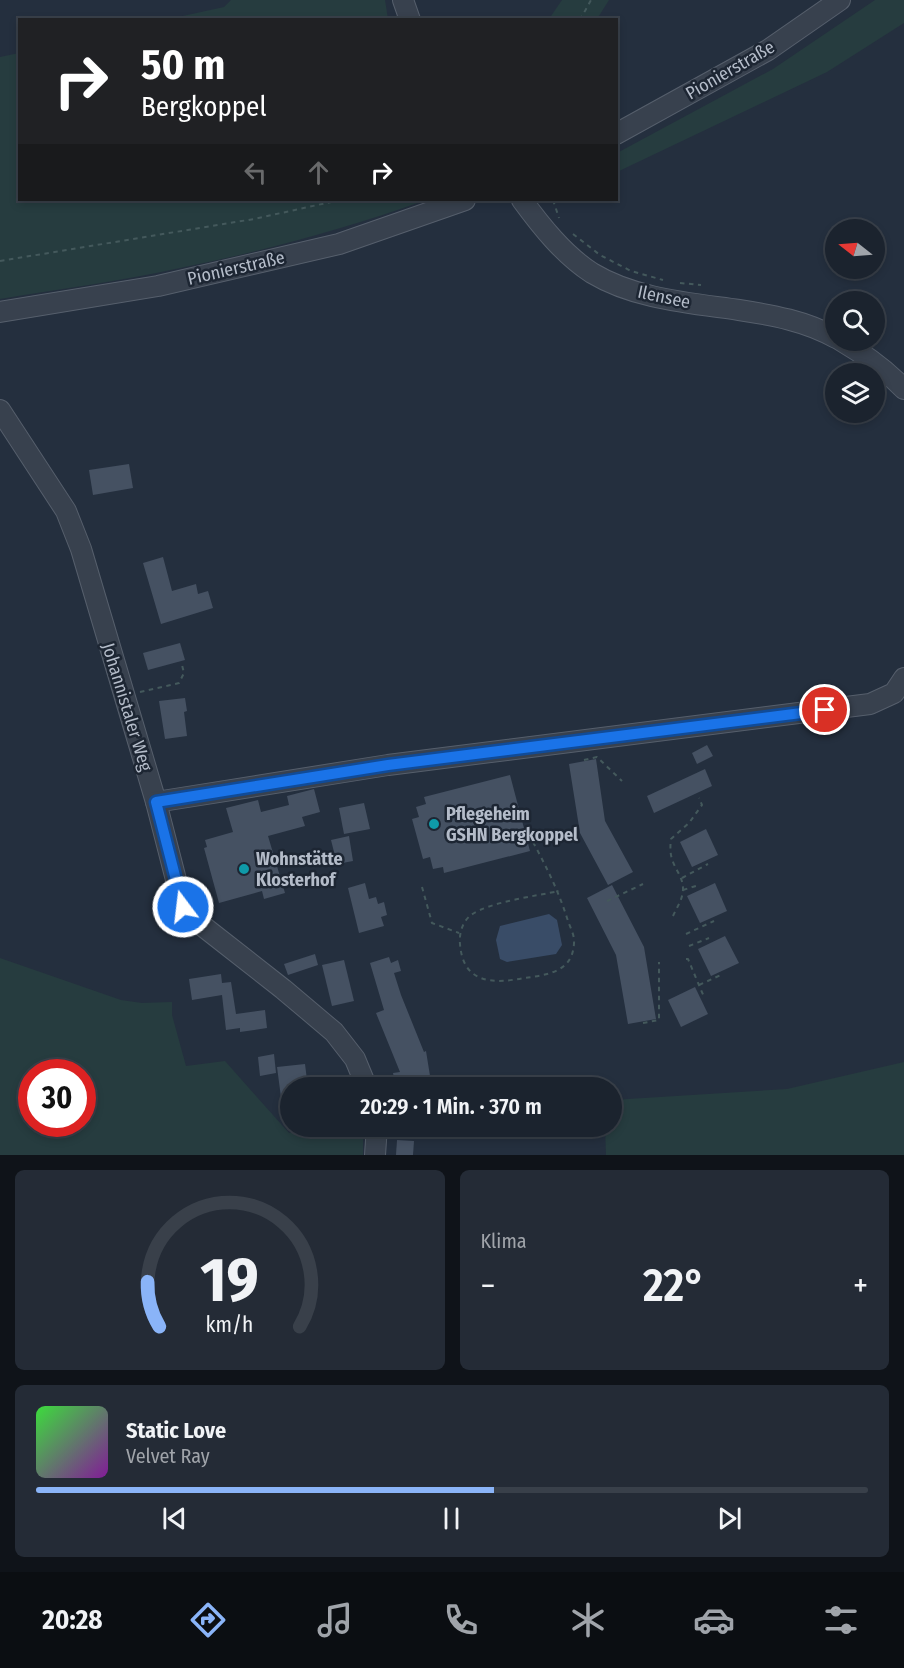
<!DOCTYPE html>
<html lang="de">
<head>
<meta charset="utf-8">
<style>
	:root { --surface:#1b232e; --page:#242b36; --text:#f1f3f6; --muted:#a0a4aa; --line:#39404a; --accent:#8ab4f8 }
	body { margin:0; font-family:"Fira Sans Condensed",sans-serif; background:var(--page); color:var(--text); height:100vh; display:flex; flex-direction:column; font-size:22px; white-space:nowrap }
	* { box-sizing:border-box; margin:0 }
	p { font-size:20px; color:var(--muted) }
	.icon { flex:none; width:33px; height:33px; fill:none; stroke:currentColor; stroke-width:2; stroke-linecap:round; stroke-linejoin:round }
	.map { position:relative; height:1155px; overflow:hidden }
	.sheet { display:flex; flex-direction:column; gap:15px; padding:15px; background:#0f1319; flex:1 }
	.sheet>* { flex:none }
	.banner { position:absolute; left:18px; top:18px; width:600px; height:183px; border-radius:0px; box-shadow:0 3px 9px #0003,0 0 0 2px var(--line); background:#202124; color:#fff; overflow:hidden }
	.needle { width:39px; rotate:287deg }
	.tools { position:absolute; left:825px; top:219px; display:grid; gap:12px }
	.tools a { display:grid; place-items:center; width:60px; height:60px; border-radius:50%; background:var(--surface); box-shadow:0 3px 9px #0003,0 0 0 2px var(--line); font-size:30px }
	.speed { position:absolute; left:18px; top:1059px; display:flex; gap:12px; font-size:30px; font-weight:700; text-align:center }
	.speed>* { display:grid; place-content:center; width:78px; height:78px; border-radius:50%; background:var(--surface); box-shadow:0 3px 9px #0003,0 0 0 2px var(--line); line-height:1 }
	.speed .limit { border:9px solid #d22; background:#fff; color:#111 }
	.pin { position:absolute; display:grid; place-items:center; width:51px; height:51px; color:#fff; margin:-26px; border:3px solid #fff; border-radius:50%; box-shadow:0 2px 6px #0007 }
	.me { position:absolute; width:66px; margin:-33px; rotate:345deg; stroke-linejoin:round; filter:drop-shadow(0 0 4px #0008) }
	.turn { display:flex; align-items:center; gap:21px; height:126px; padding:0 24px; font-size:27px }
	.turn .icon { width:78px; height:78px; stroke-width:2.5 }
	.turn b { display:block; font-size:42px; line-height:51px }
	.lanes { display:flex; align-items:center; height:57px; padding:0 24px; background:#0003; justify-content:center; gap:30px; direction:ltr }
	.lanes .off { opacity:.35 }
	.big { font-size:45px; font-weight:600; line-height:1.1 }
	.sheet .tile { flex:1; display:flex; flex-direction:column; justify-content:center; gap:9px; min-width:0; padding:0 21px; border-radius:9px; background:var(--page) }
	.sheet .dial { align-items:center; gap:0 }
	.dial svg { height:156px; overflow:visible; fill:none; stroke:var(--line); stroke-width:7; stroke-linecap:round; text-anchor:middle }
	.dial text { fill:var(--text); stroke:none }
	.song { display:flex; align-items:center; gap:18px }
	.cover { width:72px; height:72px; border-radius:9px; background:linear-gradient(135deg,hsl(120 70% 55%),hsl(290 70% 35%)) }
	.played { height:6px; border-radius:3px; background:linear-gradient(90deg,var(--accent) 55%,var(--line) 55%) }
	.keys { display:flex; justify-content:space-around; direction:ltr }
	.heat { display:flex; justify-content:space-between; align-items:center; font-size:33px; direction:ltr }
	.sheet .tiles { flex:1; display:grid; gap:15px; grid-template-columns:1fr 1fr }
	.tile:last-child { grid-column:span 2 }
	.trip { position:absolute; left:280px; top:1077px; width:342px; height:60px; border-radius:30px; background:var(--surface); box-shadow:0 3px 9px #0003,0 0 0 2px var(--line); font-weight:600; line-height:60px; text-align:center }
	.menu { display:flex; height:96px; justify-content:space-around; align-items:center; background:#0b0e12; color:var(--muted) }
	.menu .icon { width:42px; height:42px }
	.menu .active { color:var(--accent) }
	.menu b { font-size:27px; color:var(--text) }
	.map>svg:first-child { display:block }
</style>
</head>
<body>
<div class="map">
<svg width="904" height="1155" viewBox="0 0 904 1155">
	<rect width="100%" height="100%" fill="#242f3e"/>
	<g fill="#263c3f" fill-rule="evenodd">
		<path d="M231,0h154l3,19h-219l55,-12z"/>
		<path d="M562,0h47l-12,19h-48z"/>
		<path d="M875,0h29v23l-77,49 -210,100v-19l156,-84z"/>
		<path d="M19,53l1,147h406c-81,29 -162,51 -246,68 -60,13 -120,21 -180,31v-242z"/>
		<path d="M0,958l121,42 21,3 30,-1v13l14,51 39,-5 64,72 32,-6h42v28h-363zM82,1072v52h-50v-52z"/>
		<path d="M904,1062v93h-298l-1,-28 7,-1v-26l175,-11z"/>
	</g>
	<path fill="#394c67" d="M549,914l8,6 5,25 -6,9 -49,8 -7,-3 -4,-19 4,-14z"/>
	<g fill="#455162">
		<path d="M129,464l4,24 -40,7 -4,-25z"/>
		<path d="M163,557l9,34 24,-7 2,10 10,-3 5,17 -52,16 -18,-61z"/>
		<path d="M180,643l5,17 -37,10 -5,-17z"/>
		<path d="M185,698l2,13 -3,1 3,24 -22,3 -6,-38z"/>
		<path d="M707,745l6,11 -16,8 -5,-11z"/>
		<path d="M596,759l9,62 28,51 -25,13 -28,-52 -11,-69z"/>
		<path d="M705,769l7,17 -58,27 -7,-17z"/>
		<path d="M510,775l20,76 -86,22 -1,-6 -10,2 -3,-12 -7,2 -11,-40 7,-2 -3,-10 10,-3 -2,-7z"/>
		<path d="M314,789l6,23 -18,5 3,9 -37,10 17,57 -21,6 -2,-8 -43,12 -15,-55 3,-1 -2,-7 28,-8 -7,-24 32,-8 3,12 28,-7 -2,-9z"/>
		<path d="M364,803l6,26 -26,5 -5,-26z"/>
		<path d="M706,829l12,26 -26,12 -12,-25z"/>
		<path d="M349,836l4,25 -16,3 -6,-24z"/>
		<path d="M365,883l4,16 7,-2 2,7 6,-2 3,13 -6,2 3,9 -25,7 -11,-45z"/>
		<path d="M715,883l12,28 -27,12 -13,-27z"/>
		<path d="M612,885l32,62 12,72 -28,5 -12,-69 -29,-57z"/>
		<path d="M725,936l14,27 -28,13 -13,-27z"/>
		<path d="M315,954l3,11 -30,10 -4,-11z"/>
		<path d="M389,957l2,6 7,-3 3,11 -7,2 7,22 23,57 2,-1 5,31 -11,2v4h-24l-3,-15 7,-1 -24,-59 8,-3 -14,-47z"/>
		<path d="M344,960l10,41 -22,5 -10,-41z"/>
		<path d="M221,974l1,9 9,-1 5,32 29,-4 2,18 -27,4v-4l-14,2 -4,-35 -30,5 -3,-21z"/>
		<path d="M695,987l13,27 -27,13 -13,-27z"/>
		<path d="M274,1054l2,19 -16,3 -2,-19z"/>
		<path d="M305,1064l3,24h-17v31l-7,1 -7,-53z"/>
		<path d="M397,1140l17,1 -1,14h-17z"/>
	</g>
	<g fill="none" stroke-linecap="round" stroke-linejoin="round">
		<defs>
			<g id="minor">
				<path d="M403,0l7,20"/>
				<path d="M616,134l152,-84 72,-50"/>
				<path d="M522,200c19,26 42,55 70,73 43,26 98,30 147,37 33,5 67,11 97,28"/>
				<path d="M0,312l158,-26 181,-42 126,-44"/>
				<path d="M840,340c24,14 45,29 64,49"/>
				<path d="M0,410l66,101 15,38 75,253 27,105 12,13 88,69 51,43 21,27 12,29"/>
				<path d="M156,802l232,-37 482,-61 24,-11 10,-15"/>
				<path d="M375,1155l2,-29"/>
			</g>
		</defs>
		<use href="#minor" stroke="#565f6c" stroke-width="22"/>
		<g stroke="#44595c" stroke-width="2" stroke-dasharray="4.5 4.5" stroke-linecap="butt">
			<path d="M580,20l11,-20"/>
			<path d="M553,200l6,18"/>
			<path d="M573,234l27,21 31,16 32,9"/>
			<path d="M0,261l254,-42 86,-19"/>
			<path d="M680,283l21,2"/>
			<path d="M140,692l39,-9 5,-10 -2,-8"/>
			<path d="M584,760l13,-3 25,24"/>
			<path d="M533,842c14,26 26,50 35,79 2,6 7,15 6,22 -1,29 -27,32 -50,35 -31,6 -61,6 -64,-34 -1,-10 2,-22 11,-29 18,-13 65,-19 88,-24"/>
			<path d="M682,878l26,-14"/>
			<path d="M422,887l10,36 27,10"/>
			<path d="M683,890l16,-5"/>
			<path d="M607,901l36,-17"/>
			<path d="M673,916c4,-9 10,-17 10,-27 0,-11 -6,-17 -10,-27 -3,-7 -3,-15 -2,-23l18,-16 13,-18 -3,-7"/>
			<path d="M686,934l28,-13"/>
			<path d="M689,946l20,-8"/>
			<path d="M686,959h2l16,38"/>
			<path d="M699,985l24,-11"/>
			<path d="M643,1023l16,-3v-58"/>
		</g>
		<use href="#minor" stroke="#38414e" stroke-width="20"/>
	</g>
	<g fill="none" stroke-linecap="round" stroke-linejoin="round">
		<defs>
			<path id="route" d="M183,907l-27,-105 232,-37 437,-55"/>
		</defs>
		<use href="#route" stroke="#114b97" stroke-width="15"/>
		<use href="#route" stroke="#1a73e8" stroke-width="10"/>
	</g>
	<g fill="#0f9aa8" stroke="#1d2633" stroke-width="2">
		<circle cx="434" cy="824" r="6"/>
		<circle cx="244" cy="869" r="6"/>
	</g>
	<g text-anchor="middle" stroke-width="5" stroke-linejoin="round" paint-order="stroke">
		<g font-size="18" fill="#b4bcc9" stroke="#1d2633">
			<text transform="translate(730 70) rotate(-30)" y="6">Pionierstraße</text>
			<text transform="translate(236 268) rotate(-13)" y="6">Pionierstraße</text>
			<text transform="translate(664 297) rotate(12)" y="6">Ilensee</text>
			<text transform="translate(127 707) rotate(73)" y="6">Johannistaler Weg</text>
		</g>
		<g font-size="18" font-weight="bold" fill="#b4bcc9" stroke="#1d2633" text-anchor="start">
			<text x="446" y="820">Pflegeheim<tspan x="446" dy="21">GSHN Bergkoppel</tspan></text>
			<text x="256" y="865">Wohnstätte<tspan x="256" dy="21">Klosterhof</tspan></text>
		</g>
	</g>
</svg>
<div class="tools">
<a><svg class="needle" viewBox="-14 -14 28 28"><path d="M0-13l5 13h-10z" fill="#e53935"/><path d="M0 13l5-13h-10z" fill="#a0a4aa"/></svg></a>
<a><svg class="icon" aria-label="search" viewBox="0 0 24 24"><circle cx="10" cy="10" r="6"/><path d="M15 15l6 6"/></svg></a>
<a><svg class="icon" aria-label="layers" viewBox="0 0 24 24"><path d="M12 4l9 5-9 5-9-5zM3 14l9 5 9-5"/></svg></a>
</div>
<div class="speed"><div class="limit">30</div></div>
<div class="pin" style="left:825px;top:710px;background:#d93025"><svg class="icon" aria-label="arrive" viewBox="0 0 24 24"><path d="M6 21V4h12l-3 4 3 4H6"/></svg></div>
<svg class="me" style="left:183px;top:907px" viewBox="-20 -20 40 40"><circle r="17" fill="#1a73e8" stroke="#fff" stroke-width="3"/><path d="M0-11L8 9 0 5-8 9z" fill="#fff"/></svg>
<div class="trip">20:29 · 1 Min. · 370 m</div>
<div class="banner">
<div class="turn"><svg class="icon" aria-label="right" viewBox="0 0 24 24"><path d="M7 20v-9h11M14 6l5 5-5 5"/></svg><div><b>50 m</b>Bergkoppel</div></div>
<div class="lanes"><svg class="icon off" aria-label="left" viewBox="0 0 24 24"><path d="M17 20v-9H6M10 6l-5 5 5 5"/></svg><svg class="icon off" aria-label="ahead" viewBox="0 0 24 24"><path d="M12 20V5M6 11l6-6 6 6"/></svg><svg class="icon" aria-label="right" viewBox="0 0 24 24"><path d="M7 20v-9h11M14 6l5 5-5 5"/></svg></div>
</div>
</div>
<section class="sheet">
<div class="tiles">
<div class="tile dial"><svg viewBox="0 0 100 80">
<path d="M14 69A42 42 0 1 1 86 69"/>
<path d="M14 69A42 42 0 0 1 8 46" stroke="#8ab4f8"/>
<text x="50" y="56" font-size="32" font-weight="700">19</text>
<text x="50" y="72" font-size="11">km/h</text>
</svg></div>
<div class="tile"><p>Klima</p>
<div class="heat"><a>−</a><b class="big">22°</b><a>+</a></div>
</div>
<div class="tile">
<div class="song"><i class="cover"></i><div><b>Static Love</b><p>Velvet Ray</p></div></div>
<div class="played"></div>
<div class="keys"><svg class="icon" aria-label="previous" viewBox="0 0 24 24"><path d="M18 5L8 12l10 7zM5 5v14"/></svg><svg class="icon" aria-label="pause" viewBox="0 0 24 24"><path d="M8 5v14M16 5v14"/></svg><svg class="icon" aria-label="next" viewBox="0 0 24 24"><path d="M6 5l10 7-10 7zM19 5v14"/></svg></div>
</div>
</div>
</section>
<nav class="menu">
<b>20:28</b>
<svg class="icon active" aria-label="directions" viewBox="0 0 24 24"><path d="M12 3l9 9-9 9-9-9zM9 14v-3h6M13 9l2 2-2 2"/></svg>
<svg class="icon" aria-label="music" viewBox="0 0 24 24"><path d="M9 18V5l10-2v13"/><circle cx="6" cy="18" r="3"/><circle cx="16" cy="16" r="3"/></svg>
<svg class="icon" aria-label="phone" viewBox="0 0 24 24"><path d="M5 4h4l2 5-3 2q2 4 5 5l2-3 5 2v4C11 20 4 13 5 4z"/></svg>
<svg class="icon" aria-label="climate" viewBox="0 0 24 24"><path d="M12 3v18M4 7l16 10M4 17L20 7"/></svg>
<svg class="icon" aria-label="car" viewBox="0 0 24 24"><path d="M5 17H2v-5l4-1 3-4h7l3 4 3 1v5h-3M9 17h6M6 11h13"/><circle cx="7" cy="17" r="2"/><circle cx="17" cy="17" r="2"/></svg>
<svg class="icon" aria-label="filters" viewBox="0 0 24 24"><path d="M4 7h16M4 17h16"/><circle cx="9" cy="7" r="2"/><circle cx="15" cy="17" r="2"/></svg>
</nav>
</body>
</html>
